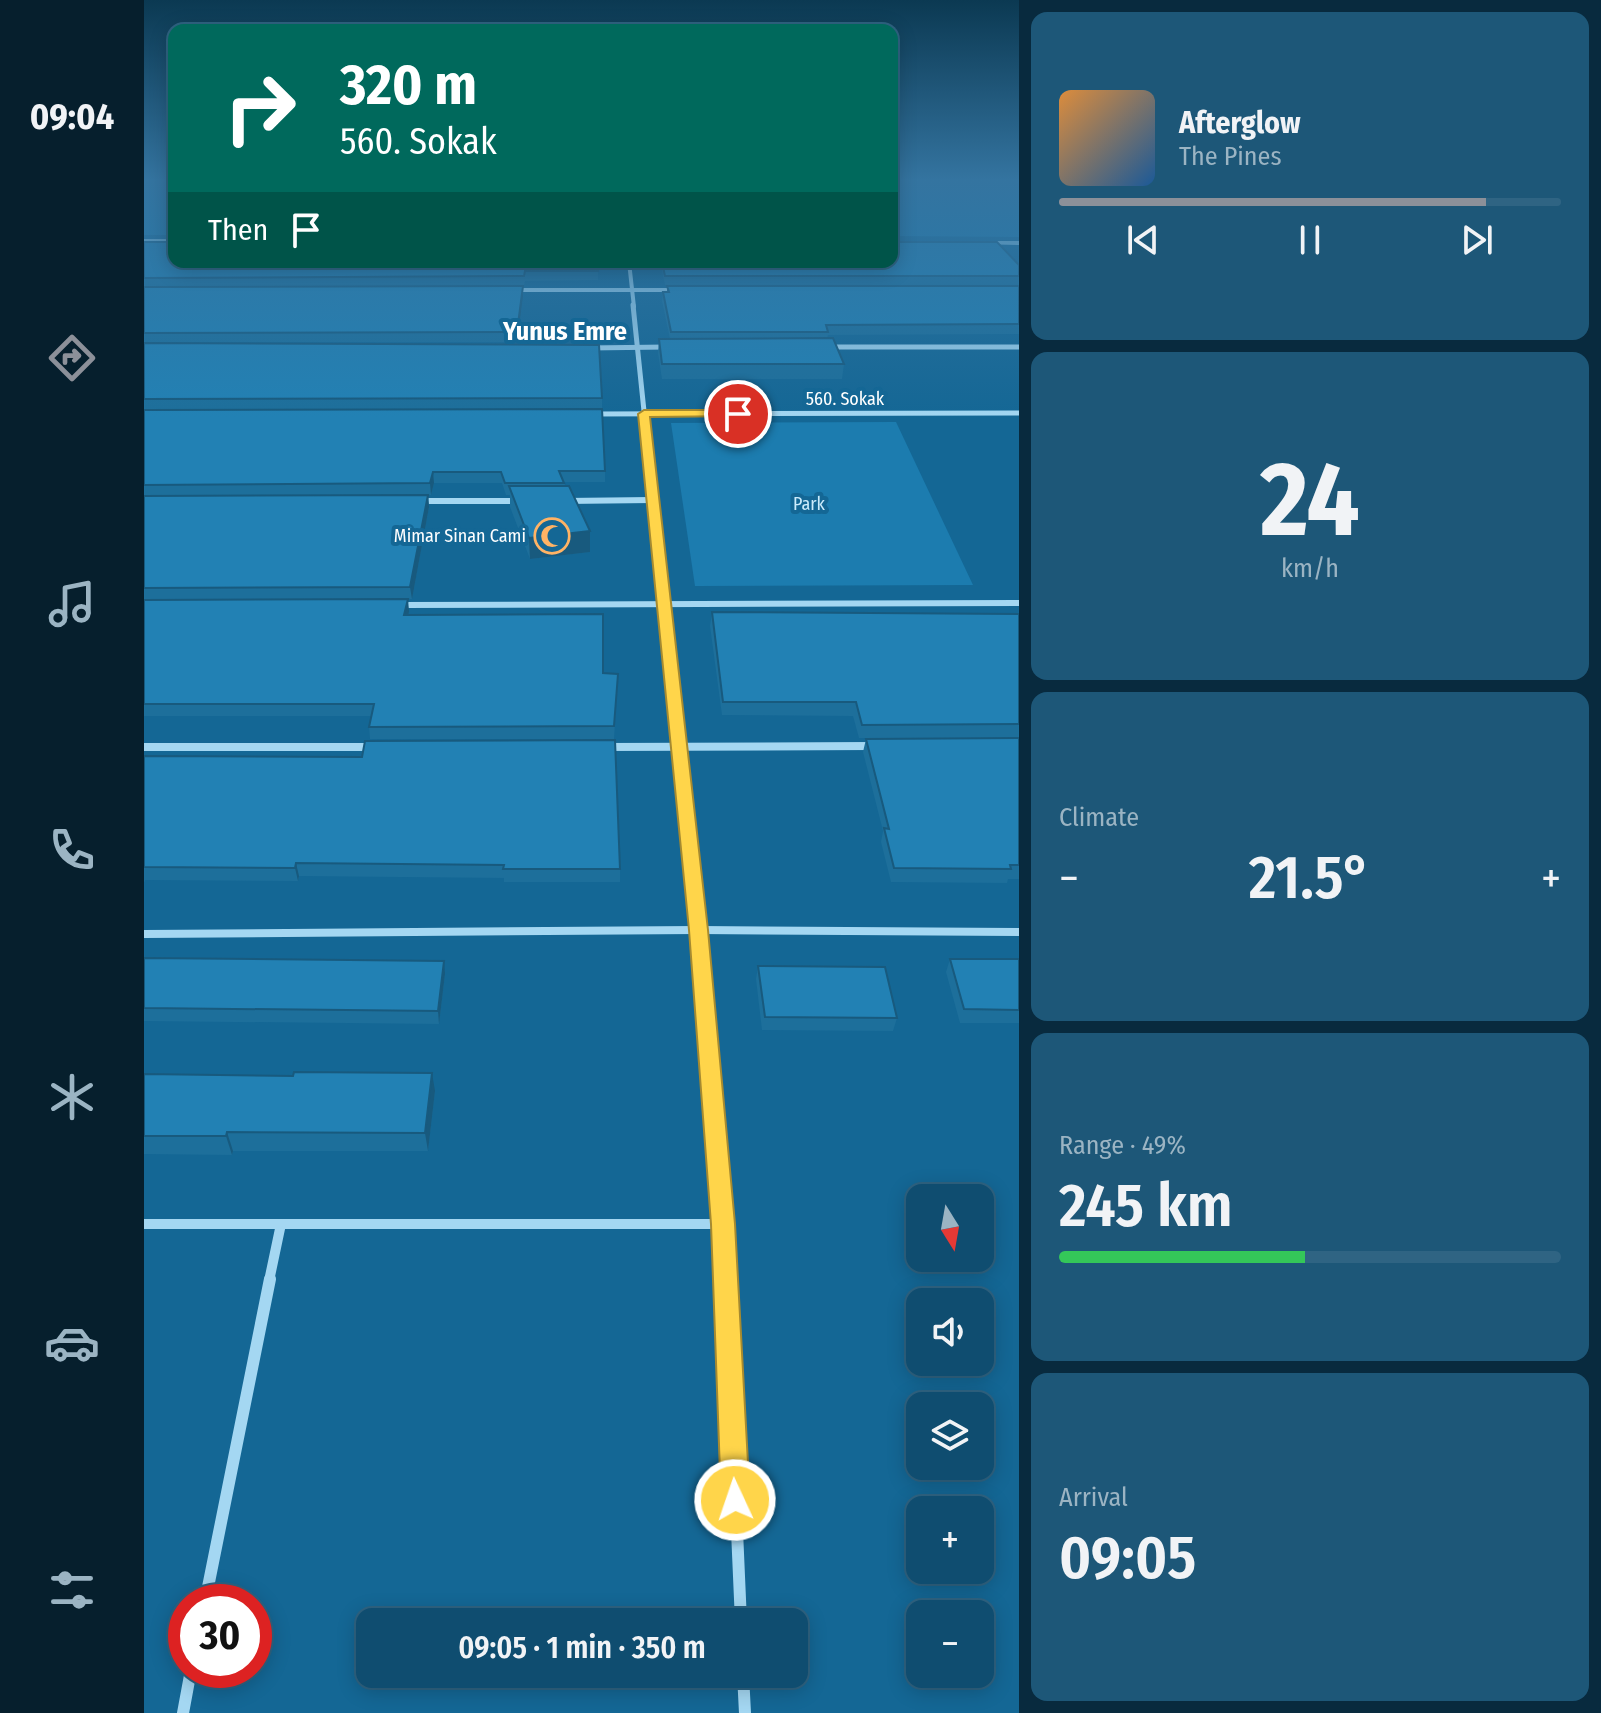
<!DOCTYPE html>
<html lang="en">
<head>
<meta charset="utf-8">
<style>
	:root { --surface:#0f4d70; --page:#1d5778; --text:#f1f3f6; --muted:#9bb4c3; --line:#2f6483; --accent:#8c9099 }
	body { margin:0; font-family:"Fira Sans Condensed",sans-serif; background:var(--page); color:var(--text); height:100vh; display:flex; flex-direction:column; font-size:30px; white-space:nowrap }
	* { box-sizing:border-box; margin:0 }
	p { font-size:26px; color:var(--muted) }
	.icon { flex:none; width:44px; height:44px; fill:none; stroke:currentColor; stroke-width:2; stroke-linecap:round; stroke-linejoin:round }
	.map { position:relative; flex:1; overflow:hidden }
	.details { display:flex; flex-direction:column; gap:12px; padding:12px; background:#082a3e; width:582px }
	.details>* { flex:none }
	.hud { position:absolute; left:24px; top:24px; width:730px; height:244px; border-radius:16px; box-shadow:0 4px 20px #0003,0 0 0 2px var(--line); background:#00695c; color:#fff; overflow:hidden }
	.needle { width:52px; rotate:169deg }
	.fabs { position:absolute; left:762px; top:1184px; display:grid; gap:16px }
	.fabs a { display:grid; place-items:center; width:88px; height:88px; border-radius:16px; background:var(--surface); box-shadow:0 4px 20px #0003,0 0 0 2px var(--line); font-size:40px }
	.speed { position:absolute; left:24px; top:1584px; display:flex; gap:16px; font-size:40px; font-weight:700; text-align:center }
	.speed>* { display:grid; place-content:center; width:104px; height:104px; border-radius:50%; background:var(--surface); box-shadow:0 4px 20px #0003,0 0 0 2px var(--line); line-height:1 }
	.speed .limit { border:12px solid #d22; background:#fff; color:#111 }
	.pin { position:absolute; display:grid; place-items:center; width:68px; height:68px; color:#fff; margin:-34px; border:4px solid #fff; border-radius:50%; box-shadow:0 2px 8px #0007 }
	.me { position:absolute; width:88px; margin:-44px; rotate:357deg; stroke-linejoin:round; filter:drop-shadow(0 0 6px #0008) }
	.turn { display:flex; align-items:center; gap:28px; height:168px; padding:0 40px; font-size:36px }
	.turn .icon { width:104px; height:104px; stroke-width:2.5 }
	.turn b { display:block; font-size:56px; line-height:68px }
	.then { display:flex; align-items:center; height:76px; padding:0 40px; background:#0003; gap:16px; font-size:30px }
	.big { font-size:60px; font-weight:600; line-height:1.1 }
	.details .tile { flex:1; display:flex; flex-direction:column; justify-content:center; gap:12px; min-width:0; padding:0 28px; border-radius:16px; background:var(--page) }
	.details .dial { align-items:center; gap:0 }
	.dial b { font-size:104px; line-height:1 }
	.song { display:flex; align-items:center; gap:24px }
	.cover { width:96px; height:96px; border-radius:12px; background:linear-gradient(135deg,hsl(30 70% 55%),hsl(210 70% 35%)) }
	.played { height:8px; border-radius:4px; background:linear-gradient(90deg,var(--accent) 85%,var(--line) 85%) }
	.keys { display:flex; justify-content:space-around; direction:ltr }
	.heat { display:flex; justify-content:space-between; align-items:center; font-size:44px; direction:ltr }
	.charge { height:12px; border-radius:6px; background:linear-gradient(90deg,#34c759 49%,var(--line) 0) }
	.trip { position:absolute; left:212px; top:1608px; width:452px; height:80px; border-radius:16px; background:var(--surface); box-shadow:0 4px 20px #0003,0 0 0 2px var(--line); font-weight:600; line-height:80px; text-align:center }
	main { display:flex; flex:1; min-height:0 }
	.menu { display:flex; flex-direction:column; width:144px; justify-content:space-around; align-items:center; background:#061f2d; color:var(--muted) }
	.menu .icon { width:56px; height:56px }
	.menu .selected { color:var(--accent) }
	.menu b { font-size:36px; color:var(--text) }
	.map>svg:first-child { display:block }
</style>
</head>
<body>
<main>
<nav class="menu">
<b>09:04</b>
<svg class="icon selected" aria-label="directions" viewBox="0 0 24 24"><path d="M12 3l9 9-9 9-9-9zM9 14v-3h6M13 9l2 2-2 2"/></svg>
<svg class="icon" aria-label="music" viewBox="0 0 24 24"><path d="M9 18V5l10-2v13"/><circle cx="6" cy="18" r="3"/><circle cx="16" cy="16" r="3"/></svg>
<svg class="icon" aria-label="phone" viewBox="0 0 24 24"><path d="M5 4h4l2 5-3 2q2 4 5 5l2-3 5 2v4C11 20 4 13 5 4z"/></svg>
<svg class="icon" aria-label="climate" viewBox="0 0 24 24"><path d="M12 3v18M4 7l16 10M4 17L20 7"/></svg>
<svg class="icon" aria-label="car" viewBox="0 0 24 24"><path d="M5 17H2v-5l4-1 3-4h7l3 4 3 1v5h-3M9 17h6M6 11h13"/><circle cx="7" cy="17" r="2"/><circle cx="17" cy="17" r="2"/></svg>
<svg class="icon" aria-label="filters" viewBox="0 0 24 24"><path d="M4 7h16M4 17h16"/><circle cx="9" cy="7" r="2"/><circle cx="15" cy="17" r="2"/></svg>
</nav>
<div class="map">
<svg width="875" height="1713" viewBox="0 0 875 1713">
	<rect width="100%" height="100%" fill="#146795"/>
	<g fill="#1c7caf">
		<rect x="0" y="178" width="30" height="57"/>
		<path d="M748,178h127v59l-127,-1z"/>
		<path d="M752,422l77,163 -278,1 -24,-163z"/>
	</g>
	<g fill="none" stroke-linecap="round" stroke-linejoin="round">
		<g stroke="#a4d7f2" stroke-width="4">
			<path d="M485,262l5,45"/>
			<path d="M368,290h166"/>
		</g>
		<g stroke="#a4d7f2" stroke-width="5">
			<path d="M489,305l17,164"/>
			<path d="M684,347h191"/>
			<path d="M444,348l78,-1"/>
			<path d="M448,414l427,-1"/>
		</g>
		<g stroke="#a4d7f2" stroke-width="6">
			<path d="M506,467l22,210"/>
			<path d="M273,501h103"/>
			<path d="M421,501l87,-1"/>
			<path d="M256,605l619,-2"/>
		</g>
		<g stroke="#a4d7f2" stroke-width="8">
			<path d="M528,675l27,268"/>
			<path d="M0,747h230"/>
			<path d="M460,747l270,-1"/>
			<path d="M0,934l554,-4 321,2"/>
		</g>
		<g stroke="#a4d7f2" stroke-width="10">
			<path d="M555,941l27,340"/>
			<path d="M0,1224h579"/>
			<path d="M125,1281l12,-57"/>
		</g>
		<g stroke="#a4d7f2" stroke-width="12">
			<path d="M582,1279l15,343"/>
			<path d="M61,1602l65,-323"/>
			<path d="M599,1674l2,39"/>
			<path d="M39,1713l8,-43"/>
		</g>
		<g fill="#a4d7f2" fill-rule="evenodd">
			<rect x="0" y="239" width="30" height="4"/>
			<path d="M835,241h40v4l-42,-1z"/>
		</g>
	</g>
	<g fill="#1d6f9b">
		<path d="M0,242l454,29v9l-73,1 -1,5h-177l176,10 -6,46h-373z"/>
		<path d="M516,262h232l127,3v20h-354z"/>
		<path d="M523,286h352v48l-191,1 -1,3 17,26 -2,15h-180l-4,-26 1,-14h11l-8,-38 1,-9h4z"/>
		<path d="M0,343l458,55v10l-458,2z"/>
		<path d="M0,410l461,61v11h-41l26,70 -60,7 -20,-52v-12h-4l-4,-12h-68l-3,12 -287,1z"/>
		<path d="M284,495l1,12 -17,92h-4v16l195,58 15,1 -4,65h-244l-1,-12 2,-11h-227v-219z"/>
		<path d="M568,612l307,2v124h-160l-6,-22 -131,-1 -12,-89z"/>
		<path d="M875,738v141h-11l-1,4 -116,-1 -10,-40 2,-11 -20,-79 3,-13z"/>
		<path d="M0,756l476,113v13h-116v-4l-205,-2 -1,5 -153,-1 -1,3z"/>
		<path d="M0,958l301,16 -6,50 -295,-3z"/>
		<path d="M806,959h69v64h-59l-14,-51z"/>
		<path d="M614,966l139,52 -4,13 -131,-1 -6,-51z"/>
		<path d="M0,1074l291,17 -7,60h-195l-1,4 -88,-1z"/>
	</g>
	<g fill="#185a7e">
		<path d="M379,286v10l-6,46v-10z"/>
		<path d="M289,472l1,11 -3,12 -1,-12z"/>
		<path d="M284,495l1,12 -17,92 -2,-12z"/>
		<path d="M446,531v21l-60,7 -1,-21z"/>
		<path d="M264,599l1,12 -3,17 -2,-13z"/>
		<path d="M152,863l3,13 -1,5 -3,-13z"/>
		<path d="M300,961l1,13 -6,50 -1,-13z"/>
		<path d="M288,1073l3,18 -7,60 -3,-18z"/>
		<path d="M83,1132l6,19 -1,4 -6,-19z"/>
	</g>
	<g fill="#2281b4" stroke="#185a7e" stroke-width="2">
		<path d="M0,242h30v20h423l1,9h-73l-1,5 -380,2z"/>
		<path d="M748,242h105l22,23v11h-354l-3,-14h230z"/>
		<path d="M379,286l-6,46 -373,1v-46z"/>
		<path d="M523,286h352v38l-193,1 2,7h-157l-8,-40h6z"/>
		<path d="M689,338l11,26h-182l-3,-25z"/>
		<path d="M0,343l455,2 3,53 -458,1z"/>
		<path d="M458,409l3,62h-46l5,12h-59l-4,-11h-68l-3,11 -286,2v-75z"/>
		<path d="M365,486h60l21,45 -61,7z"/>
		<path d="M284,495l-18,92 -266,1v-92z"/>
		<path d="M264,599l-4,16 199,-1v59l15,1 -4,52 -245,1 5,-23h-230v-104z"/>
		<path d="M568,612l307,2v110l-157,1 -6,-23h-133z"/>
		<path d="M875,738v127h-9l1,4 -117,-1 -10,-40 5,1 -23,-90z"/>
		<path d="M471,740l5,129h-117l1,-4 -208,-2 -1,5 -151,-1v-111l218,1 3,-16z"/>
		<path d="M0,958l300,3 -6,50 -294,-3z"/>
		<path d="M806,959h69v51l-55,-1z"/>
		<path d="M614,966l127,1 12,51 -132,-1z"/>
		<path d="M150,1072l138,1 -7,60 -198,-1 -1,4h-82v-62l149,2z"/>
	</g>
	<linearGradient id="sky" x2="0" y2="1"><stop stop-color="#0b3952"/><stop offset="0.43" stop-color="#3474a0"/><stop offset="1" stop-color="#3474a0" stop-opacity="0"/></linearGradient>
	<rect width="875" height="418" fill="url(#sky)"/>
	<path fill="#ffd54a" stroke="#a68a30" stroke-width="2" d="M594,410l4,1v5l-92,1 58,513 27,294 15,276 -5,10 -10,4 -10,-4 -4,-10 -10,-276 -22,-294 -51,-516 6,-4z"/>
	<defs>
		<symbol id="mosque-ring" viewBox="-11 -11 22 22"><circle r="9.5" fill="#146795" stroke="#ffb365" stroke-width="1.5"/><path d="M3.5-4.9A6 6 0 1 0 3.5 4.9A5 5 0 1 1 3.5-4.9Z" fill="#ffb365"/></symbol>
	</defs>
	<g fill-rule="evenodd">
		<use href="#mosque-ring" x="388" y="516" width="40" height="40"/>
	</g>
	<g text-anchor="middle" stroke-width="8" stroke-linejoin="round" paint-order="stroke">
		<g font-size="18" fill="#fff" stroke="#146795">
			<text x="701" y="405">560. Sokak</text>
		</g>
		<g font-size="18" fill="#ccecfc" stroke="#146795">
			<text x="665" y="510">Park</text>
		</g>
		<g font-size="18" fill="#fff" stroke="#146795" text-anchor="end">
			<text x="382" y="542">Mimar Sinan Cami</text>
		</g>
		<g font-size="26" font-weight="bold" fill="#fff" stroke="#146795">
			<text x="421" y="340">Yunus Emre</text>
		</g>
	</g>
</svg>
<div class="fabs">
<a><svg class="needle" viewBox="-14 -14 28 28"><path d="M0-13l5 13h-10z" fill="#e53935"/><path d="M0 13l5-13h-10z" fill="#9bb4c3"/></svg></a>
<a><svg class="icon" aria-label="sound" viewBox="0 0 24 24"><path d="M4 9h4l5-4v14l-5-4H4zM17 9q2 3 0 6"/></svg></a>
<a><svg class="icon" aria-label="layers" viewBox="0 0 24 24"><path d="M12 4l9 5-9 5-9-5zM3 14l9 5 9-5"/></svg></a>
<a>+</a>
<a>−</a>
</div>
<div class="speed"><div class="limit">30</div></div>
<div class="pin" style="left:594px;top:414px;background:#d93025"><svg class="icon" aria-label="arrive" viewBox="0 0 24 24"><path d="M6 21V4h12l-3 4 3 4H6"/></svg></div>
<svg class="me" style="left:591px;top:1500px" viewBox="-20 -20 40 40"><circle r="17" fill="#ffd54a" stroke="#fff" stroke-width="3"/><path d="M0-11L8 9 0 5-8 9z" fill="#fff"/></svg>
<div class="trip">09:05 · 1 min · 350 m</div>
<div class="hud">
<div class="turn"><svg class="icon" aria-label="right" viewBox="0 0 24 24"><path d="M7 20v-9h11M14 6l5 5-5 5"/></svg><div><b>320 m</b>560. Sokak</div></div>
<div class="then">Then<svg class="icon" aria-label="arrive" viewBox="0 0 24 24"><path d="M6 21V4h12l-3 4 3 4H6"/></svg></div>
</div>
</div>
<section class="details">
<div class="tile">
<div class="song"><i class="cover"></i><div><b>Afterglow</b><p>The Pines</p></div></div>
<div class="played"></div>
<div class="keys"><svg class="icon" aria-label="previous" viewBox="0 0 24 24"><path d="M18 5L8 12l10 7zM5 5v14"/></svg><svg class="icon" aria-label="pause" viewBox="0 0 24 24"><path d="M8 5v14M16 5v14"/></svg><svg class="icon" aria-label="next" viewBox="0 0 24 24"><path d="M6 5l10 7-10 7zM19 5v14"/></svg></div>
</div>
<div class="tile dial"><b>24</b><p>km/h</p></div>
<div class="tile"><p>Climate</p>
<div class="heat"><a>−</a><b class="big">21.5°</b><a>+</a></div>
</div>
<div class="tile"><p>Range · 49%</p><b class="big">245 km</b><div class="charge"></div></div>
<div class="tile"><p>Arrival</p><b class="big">09:05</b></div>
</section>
</main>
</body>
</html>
